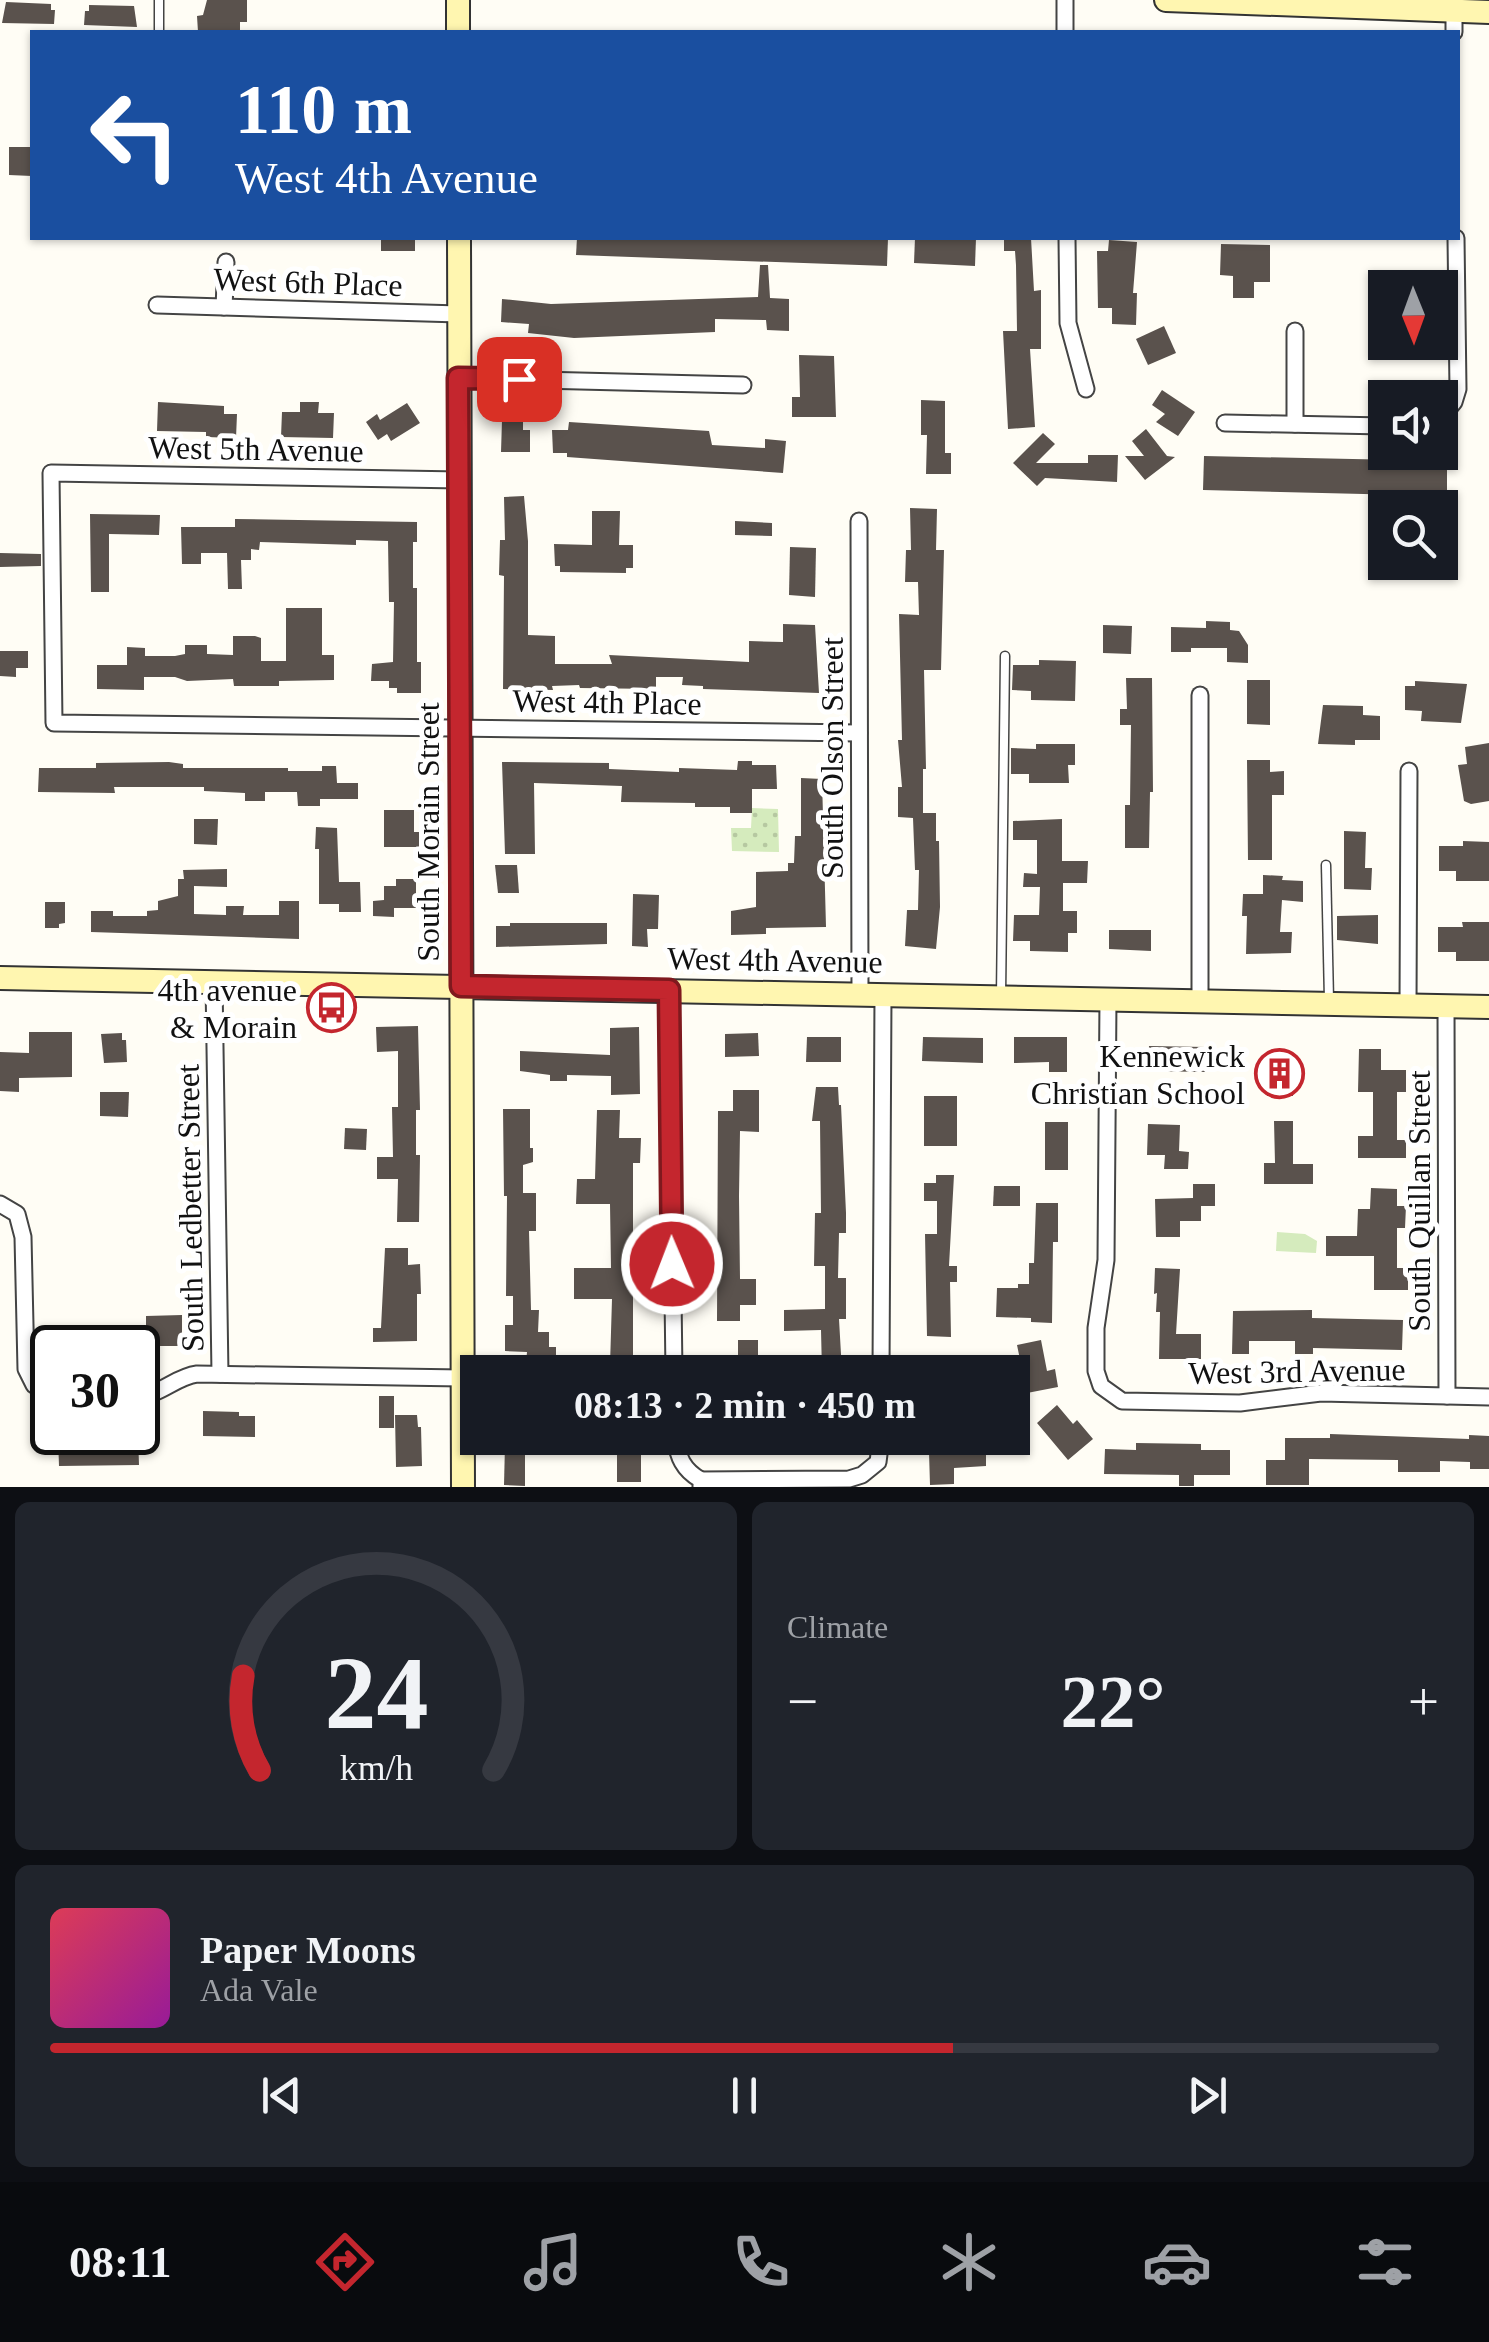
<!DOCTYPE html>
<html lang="en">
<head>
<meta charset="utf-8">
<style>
	:root { --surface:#171b24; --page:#20242c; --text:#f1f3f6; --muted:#9ea1a6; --line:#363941; --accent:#c4262e }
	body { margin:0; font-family:"Times New Roman",serif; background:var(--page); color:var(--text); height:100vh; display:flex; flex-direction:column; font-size:38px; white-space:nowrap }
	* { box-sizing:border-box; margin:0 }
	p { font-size:32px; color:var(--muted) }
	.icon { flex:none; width:55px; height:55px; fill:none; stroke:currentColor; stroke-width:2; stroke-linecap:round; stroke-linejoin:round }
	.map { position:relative; height:1487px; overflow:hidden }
	.side { display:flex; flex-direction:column; gap:15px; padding:15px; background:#0d0f14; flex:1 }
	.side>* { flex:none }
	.banner { position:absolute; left:30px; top:30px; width:1430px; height:210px; border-radius:0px; box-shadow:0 2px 8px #0004; background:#1a4fa0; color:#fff; overflow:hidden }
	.needle { width:65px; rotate:179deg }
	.controls { position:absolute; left:1368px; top:270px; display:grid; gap:20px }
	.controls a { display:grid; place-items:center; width:90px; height:90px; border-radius:0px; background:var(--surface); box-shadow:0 2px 8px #0004; font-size:50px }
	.speed { position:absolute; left:30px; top:1325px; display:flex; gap:20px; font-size:50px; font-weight:700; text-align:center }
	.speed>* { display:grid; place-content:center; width:130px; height:130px; border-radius:50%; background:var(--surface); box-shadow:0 2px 8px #0004; line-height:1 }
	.speed .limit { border:5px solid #111; border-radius:15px; background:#fff; color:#111 }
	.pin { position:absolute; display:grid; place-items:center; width:85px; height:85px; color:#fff; margin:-42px; border-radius:20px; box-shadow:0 5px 15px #0006 }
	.me { position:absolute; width:110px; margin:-55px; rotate:359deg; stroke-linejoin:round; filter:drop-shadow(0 0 8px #0008) }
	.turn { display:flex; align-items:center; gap:35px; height:210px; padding:0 40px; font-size:45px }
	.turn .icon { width:130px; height:130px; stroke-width:2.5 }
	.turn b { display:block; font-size:70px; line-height:85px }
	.big { font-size:75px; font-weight:800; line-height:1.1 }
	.side .card { flex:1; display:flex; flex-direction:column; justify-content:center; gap:15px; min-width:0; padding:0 35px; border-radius:15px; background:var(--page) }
	.side .dial { align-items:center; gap:0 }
	.dial svg { height:260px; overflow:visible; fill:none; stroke:var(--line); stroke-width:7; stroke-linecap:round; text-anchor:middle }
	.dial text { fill:var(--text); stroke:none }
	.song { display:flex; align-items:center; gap:30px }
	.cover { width:120px; height:120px; border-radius:15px; background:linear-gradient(135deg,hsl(350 70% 55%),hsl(300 70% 35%)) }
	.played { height:10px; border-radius:5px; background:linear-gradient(90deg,var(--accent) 65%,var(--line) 65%) }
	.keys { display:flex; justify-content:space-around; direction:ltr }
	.heat { display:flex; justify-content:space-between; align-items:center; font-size:55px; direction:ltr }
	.side .tiles { flex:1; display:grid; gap:15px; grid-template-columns:1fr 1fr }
	.card:last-child { grid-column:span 2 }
	.trip { position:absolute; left:460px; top:1355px; width:570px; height:100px; border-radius:0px; background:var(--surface); box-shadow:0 2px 8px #0004; font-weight:800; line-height:100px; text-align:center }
	.tabs { display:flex; height:160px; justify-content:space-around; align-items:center; background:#090b0e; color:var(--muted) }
	.tabs .icon { width:70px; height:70px }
	.tabs .current { color:var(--accent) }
	.tabs b { font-size:45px; color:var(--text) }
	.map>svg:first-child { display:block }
</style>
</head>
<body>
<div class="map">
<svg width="1489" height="1487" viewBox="0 0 1489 1487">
	<defs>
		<pattern id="garden-dots" width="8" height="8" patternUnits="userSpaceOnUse" patternTransform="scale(2.5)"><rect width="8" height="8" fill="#d5ebbd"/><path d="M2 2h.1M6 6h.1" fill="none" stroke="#b6c8a1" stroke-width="1.8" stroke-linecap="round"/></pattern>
	</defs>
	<rect width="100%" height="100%" fill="#fffdf5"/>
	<path fill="#d5ebbd" d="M1277,1232l28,2 12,7 -1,12 -40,-2z"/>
	<path fill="url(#garden-dots)" d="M752,808l26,1 1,43 -47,-1 -1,-23h20z"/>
	<g fill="#5a524d">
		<path d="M207,0h40v22h-7v9l-4,1h-38l-1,-16 6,-1z"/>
		<path d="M6,2l45,2v6h4l-1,14 -52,-1z"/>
		<path d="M89,5l45,1 3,21 -53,-2 1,-14h4z"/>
		<path d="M9,147h23v29l-23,-1z"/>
		<rect x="381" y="238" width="34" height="13"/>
		<path d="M577,238h311l-1,28 -311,-11z"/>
		<path d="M915,238h61l-1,28 -61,-3z"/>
		<path d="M1004,238h27l3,53 7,-1v59h-11l5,78 -27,2 -5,-98h14l-1,-66 -1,-14h-11z"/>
		<path d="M1109,240l28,2 -4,51h4l-1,32 -24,-1v-16h-14l-1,-57h11z"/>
		<path d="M1221,244l49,1v37h-16v16h-21v-22l-13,-1z"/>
		<path d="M760,265h8l2,33 19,1v32l-22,-1 -1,-10 -51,-1v13l-141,6 -46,-5 1,-9 -28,-2 1,-23 49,5 207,-7z"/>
		<path d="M1164,326l12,27 -28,12 -12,-26z"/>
		<path d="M799,355l35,1 2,61h-44v-20h8z"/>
		<path d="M1162,390l33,22 -17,24 -22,-14 9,-8 -13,-9z"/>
		<path d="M921,400l24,1v52h6v21h-25l1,-39h-6z"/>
		<path d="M158,402l66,4v8h13l-1,24 -30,-1v-5l-49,-1z"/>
		<path d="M300,402h19l-1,11h16l-1,25 -52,-1 1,-25h18z"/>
		<path d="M407,403l13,20 -29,18 -4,-7 -9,6 -12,-18 11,-8 3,6z"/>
		<path d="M502,420h21v10h7v22h-29z"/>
		<path d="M569,422l140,9 3,14 53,3v-9l21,2 -3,32 -216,-16v-4h-14l-1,-23h16z"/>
		<path d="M1146,429l21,27 8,1 -30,23 -20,-24h19l-12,-15z"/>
		<path d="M1043,433l12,11 -19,19h52v-8h30l-1,27 -72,-4 -8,8 -24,-23z"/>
		<path d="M1204,456l243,5v35l-244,-6z"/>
		<path d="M524,496l4,45v94l27,1v28h57l-3,-9 140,7v-21l34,1v-18l32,1 4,68 -116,-4v-3l-21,-1 1,-8h-27v12l-76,-1 -1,-3 -27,1 1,4 -50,-1 1,-113 -5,-1 1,-35h5l-1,-43z"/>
		<path d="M910,508l27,1 -1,41h8l-3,120h-17l2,99h-3v44h13v28h3l1,66 -4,42 -31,-3 2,-36h11l1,-40h-4l-2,-52 -15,-1v-30h4l-4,-47h4l-3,-126 20,1 -1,-33h-13l1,-32h5z"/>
		<path d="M592,511h28l-1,34h14v23h-7v5l-66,-1v-6h-5l-1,-22 38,1z"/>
		<path d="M90,514l70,1 -1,20 -50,-1v58h-18z"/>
		<path d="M235,519l182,3v20h-4v46h4v74h4v31h-24v-5h-8v-7h-18l1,-17 21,-2 1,-60h-5l-1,-61 -32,-1v5l-96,-3 -1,8 -8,-1v11h-10l1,29h-14l-1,-36h-26v11h-19l-1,-37h54z"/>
		<path d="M735,521l37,2v13l-37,-1z"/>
		<path d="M790,547l26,1 -1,49 -26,-2z"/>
		<path d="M0,553l41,1v12l-41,1z"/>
		<path d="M286,608h36v47h12v25l-55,1v5h-45l-1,-7 -46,2 -12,-4h-31v13l-47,-1v-24h30v-18l18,1v8h30l10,-2v-9h22v9l26,1v-19h22l6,2v23h25z"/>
		<path d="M1206,621l24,1v8l9,1 9,14v18l-21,-1v-14h-36v4h-20v-25l35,1z"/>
		<path d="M1103,625l29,1 -1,28 -28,-1z"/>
		<path d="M0,651h28v17h-12v9l-16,-1z"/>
		<path d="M1039,660l37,1 -1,40 -44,-1v-9l-19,-1 1,-25h26z"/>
		<path d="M1126,678h26l1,114h-3l-1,56h-24v-43h5l1,-80h-11v-16h7z"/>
		<path d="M1247,680h23v45l-23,-1z"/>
		<path d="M1415,681l52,3 -6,39 -40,-2 1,-10 -17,-1v-24h10z"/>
		<path d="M1323,705l40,1v9l17,1v24h-25v5l-37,-1z"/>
		<path d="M1489,743v58l-18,3 -7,-3 -6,-36 9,-1 -2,-17z"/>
		<path d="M1036,744h39v21h-7l1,18h-40v-9h-18v-26l25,1z"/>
		<path d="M1247,760h23v12l14,-1v24h-12v65h-24z"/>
		<path d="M738,761h14v4h24l1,24h-25v24h-22v-6h-35v-4l-74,-1 1,-16 -88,-3 1,71h-30l-3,-92 107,1v6l70,3v-4l58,2z"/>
		<path d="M169,762l14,2v4h105v3h34v-5h14l1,17h21v16h-38v7h-22l-1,-14h-32v9h-20v-8l-41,-2v-4h-90l1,6 -77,-1 1,-24h57v-5z"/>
		<path d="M801,778l21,1 4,148 -60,1v6l-35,1v-24l25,-4v-35l32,-1v-8h6l1,-27h6z"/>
		<path d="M384,810h30v22h5v15h-35z"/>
		<path d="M194,819h24l-1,26 -23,-1z"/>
		<path d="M1062,819v42h26l-1,22h-24v28h14v22h-9v19l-38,-1v-10h-17l1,-26h25l1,-28h-17l1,-14 13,1v-34h-24v-19z"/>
		<path d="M316,827l21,1 2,54h21l1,30h-22v-8h-20v-55h-4z"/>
		<path d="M1344,831l22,1 -1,36h7l-1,22 -27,-1z"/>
		<path d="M1463,841l26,1v39h-33v-10h-17v-25h24z"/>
		<path d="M495,865h22l2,28h-21z"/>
		<path d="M227,869v18l-33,-1v28l32,1v-9h18l-1,9h36v-14h20v38l-208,-7v-21h22v5h34v-5l11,-1v-9l20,-5v-17h6l-1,-9z"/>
		<path d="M1263,875l20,1 -1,4 21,1v21l-21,-2 -2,32h12l-1,21 -45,1 1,-38h-5l1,-22h20z"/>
		<path d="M396,879h20v29h-22v9l-21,-1v-15l11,-1v-14h12z"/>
		<path d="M633,894l26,1 -1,34h-11l1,18 -16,-1z"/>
		<path d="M45,902h20v21l-6,1v4h-14z"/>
		<path d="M1378,915v29l-41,-4v-24z"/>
		<path d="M1462,922h27v39h-33v-9h-18v-25h25z"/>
		<path d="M510,923h97v21l-111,3v-21h14z"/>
		<path d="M1109,930h42v21l-42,-2z"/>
		<path d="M418,1026l2,84h-4v45h4l-1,67h-22l1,-43h-21v-22h16l-1,-50h6v-56l-21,1 -1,-25z"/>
		<path d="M639,1027l1,67 -29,1v-19l-44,-1v6h-17v-6l-30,-4v-20l90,4v-27z"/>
		<path d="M29,1032h43v45l-53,1v14l-19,-1v-39l29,1z"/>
		<path d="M122,1033v7h4l1,22 -23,1 -3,-29z"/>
		<path d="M758,1033l1,23 -34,1v-23z"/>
		<path d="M807,1037h34v25h-35z"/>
		<path d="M923,1037l60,1v25l-61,-2z"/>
		<path d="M1014,1037h53v35h-18v-10l-35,1z"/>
		<path d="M1149,1046l57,1 -1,25 -57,-1z"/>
		<path d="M1359,1049h22v21h25v22h-9v48h9v18h-48v-22h15v-44h-15z"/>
		<rect x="1267" y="1053" width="26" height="43"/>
		<path d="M816,1087h22l1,18h2l5,108v20h-7l-1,45h8v41h-7l3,53h-20l-1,-42 -37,1v-21l41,-1v-43h-11l1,-53h6l-1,-92h-8z"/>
		<path d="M733,1090h26v42l-19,-1 -1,65 1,83h16v26h-16v16h-23l1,-210h15z"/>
		<path d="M100,1092h29l-1,25 -28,-1z"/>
		<rect x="924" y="1096" width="33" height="50"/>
		<path d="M503,1109h27v39h3v14l-10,3v28h13v38h-7l2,79h8l-1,22h11v15h7v16h-30l1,-11 -22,-1v-26h8v-29h-7l1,-100h-3z"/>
		<path d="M597,1110h23l-1,28h22l-1,25h-7v203l-23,-1 2,-66h-38v-31h37l-1,-64h-34l1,-25h18z"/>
		<path d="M1274,1121h19v43h20v20h-49v-21h11z"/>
		<rect x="1045" y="1122" width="23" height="48"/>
		<path d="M1148,1124l32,1 -1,26 10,1 -1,17h-24l1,-14h-18z"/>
		<path d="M345,1128l22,1 -1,21 -22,-1z"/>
		<path d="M936,1175h18l-5,91h8v16h-7l1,55 -24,-1 -2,-102h12v-33h-13v-18h12z"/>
		<path d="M1193,1184h22v22h-14v15h-21v16h-24l-1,-38 38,-1z"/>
		<path d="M994,1186h26v20h-27z"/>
		<path d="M1371,1188l26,1v17h9l-1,22h-8v40h11v22h-34v-34h-48v-20h31l1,-27h12z"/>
		<path d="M1036,1203h22v39h-5l-1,81 -21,-1v-4l-35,-1 1,-29h21v-4h11v-21h5z"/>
		<path d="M385,1248h23v17l12,-1 1,30h-4v47l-44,1v-14h8z"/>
		<path d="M1155,1268l25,1 -4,65h25v25h-42l1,-47h-4l1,-19 -3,1z"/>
		<path d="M1312,1310v8l91,2 -1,30 -89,-2v6h-18v-13h-46v13h-17l1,-43z"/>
		<path d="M182,1315v31h-36v-30z"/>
		<rect x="738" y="1340" width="20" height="32"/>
		<path d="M1041,1340l6,31 8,-2 3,18 -31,6 -10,-48z"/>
		<rect x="379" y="1396" width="15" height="32"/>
		<path d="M1057,1405l16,19 4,-4 16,19 -25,21 -31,-37z"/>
		<path d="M203,1411l36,1v4h16v21l-52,-1z"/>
		<path d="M395,1415h22l1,12h3l1,39 -26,1z"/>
		<path d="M1330,1434l139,5v-4l20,1v33h-19v-7l-30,-1v11h-42v-12l-89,-1v26h-43v-25h19v-22h45z"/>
		<path d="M138,1435l1,30 -80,1 -1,-29z"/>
		<path d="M1136,1443l65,1v6h29v25h-36v11h-15v-11l-75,-1 1,-25 31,1z"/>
		<path d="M505,1444h20v42l-21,-1z"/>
		<rect x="617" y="1446" width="24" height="36"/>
		<path d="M951,1451v4l35,-1v12l-32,2v16l-24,1 -1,-33z"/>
	</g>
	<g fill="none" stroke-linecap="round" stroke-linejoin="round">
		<defs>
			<g id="lane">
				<path d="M159,0v32"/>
				<path d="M1326,865l3,135"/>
				<path d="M1001,997l4,-341"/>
			</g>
			<g id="street">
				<path d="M1065,0v32"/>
				<path d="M1454,11v21"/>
				<path d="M1067,238l1,85 18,66"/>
				<path d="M157,305l302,9"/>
				<path d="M224,307l2,-45"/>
				<path d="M1295,331v93"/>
				<path d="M458,378l285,7"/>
				<path d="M1440,419l14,-17 4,-13 -2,-151"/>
				<path d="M1225,423l160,3"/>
				<path d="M460,480l-409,-7 3,250 805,10"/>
				<path d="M859,521l1,474"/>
				<path d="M1200,695v306"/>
				<path d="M214,982l6,392"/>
				<path d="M669,991l5,381"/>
				<path d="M1108,999l-2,261 -10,68v43l5,15 21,15 118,2 81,-10 168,4"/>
				<path d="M1408,1005l1,-234"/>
				<path d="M1446,1006l1,390"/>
				<path d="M0,1204l17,10 6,23 3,132 8,16 18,9"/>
				<path d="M881,1372l2,-377"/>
				<path d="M138,1396c23,-1 37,-19 59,-22l265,4"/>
				<path d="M675,1438c3,19 8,32 26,42v7"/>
				<path d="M701,1480l148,-1 13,-4 16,-13 3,-24"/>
			</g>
			<g id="secondary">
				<path d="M458,0v32"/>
				<path d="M1166,0l323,12"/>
				<path d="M459,238l4,1249"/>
				<path d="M0,978l1489,29"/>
			</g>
		</defs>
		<use href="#lane" stroke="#444" stroke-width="11"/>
		<use href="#street" stroke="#444" stroke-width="19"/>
		<use href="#secondary" stroke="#333" stroke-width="26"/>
		<use href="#lane" stroke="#fff" stroke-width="8"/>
		<use href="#street" stroke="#fff" stroke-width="15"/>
		<use href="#secondary" stroke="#fff6b0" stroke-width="22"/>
	</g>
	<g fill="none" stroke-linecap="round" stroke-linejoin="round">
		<defs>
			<path id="route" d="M519,379l-61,-1 3,608 208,4 3,274"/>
		</defs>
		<use href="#route" stroke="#7f191e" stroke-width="25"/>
		<use href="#route" stroke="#c4262e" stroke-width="18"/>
	</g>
	<defs>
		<symbol id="bus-ring" viewBox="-11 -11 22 22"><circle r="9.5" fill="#fff" stroke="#c4262e" stroke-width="1.5"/><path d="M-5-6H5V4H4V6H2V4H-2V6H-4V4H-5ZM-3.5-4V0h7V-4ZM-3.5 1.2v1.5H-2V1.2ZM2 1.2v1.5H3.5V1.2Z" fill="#c4262e"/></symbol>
		<symbol id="building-ring" viewBox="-11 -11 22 22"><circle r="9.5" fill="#fff" stroke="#c4262e" stroke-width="1.5"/><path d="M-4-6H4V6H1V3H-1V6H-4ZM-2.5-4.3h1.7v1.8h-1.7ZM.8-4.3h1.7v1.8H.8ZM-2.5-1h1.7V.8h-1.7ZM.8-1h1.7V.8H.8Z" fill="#c4262e"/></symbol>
	</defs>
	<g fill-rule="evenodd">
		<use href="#bus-ring" x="304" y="980" width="55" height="55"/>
		<use href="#building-ring" x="1252" y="1046" width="55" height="55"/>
	</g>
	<g text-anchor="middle" stroke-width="10" stroke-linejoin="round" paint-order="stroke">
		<g font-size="32" fill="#111" stroke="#fff">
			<text transform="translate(308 282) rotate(2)" y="11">West 6th Place</text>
			<text transform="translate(256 449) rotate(1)" y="11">West 5th Avenue</text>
			<text transform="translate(607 702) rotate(1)" y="11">West 4th Place</text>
			<text transform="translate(832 758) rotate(-90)" y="11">South Olson Street</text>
			<text transform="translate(428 832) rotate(-90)" y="11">South Morain Street</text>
			<text transform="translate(775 960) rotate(1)" y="11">West 4th Avenue</text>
			<text transform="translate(1419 1201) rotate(-90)" y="11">South Quillan Street</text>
			<text transform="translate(190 1208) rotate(-91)" y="11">South Ledbetter Street</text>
			<text transform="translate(1297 1371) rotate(-1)" y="11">West 3rd Avenue</text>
		</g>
		<g font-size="32" fill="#111" stroke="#fff" text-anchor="end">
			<text x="297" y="1001">4th avenue<tspan x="297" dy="37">&amp; Morain</tspan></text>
			<text x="1245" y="1067">Kennewick<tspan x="1245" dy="37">Christian School</tspan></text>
		</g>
	</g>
</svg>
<div class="controls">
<a><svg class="needle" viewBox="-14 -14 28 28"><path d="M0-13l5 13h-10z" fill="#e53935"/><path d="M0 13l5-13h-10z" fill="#9ea1a6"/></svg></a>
<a><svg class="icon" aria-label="sound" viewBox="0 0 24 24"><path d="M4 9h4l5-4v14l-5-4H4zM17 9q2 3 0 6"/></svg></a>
<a><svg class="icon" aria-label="search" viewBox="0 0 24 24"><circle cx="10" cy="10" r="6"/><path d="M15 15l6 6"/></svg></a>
</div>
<div class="speed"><div class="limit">30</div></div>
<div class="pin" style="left:519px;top:379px;background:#d93025"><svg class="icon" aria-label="arrive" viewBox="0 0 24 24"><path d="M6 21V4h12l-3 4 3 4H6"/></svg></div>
<svg class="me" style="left:672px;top:1264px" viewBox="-20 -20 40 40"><circle r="17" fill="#c4262e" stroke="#fff" stroke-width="3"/><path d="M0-11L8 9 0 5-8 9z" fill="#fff"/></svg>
<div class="trip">08:13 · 2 min · 450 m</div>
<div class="banner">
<div class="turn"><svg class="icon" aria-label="left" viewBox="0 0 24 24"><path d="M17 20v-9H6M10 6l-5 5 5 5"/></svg><div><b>110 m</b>West 4th Avenue</div></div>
</div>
</div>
<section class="side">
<div class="tiles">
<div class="card dial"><svg viewBox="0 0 100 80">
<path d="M14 69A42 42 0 1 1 86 69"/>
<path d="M14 69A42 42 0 0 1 9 40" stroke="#c4262e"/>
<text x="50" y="56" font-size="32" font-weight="700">24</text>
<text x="50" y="72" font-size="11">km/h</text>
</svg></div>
<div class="card"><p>Climate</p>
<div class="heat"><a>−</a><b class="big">22°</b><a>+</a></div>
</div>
<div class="card">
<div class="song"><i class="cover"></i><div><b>Paper Moons</b><p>Ada Vale</p></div></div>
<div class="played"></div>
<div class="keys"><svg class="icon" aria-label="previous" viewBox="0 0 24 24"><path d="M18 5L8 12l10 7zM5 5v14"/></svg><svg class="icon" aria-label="pause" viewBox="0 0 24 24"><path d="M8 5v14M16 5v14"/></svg><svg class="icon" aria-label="next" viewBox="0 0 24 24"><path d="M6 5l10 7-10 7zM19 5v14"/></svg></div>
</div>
</div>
</section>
<nav class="tabs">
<b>08:11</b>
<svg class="icon current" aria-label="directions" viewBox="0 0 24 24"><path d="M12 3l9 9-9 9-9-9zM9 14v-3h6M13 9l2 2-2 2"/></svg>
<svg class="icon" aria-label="music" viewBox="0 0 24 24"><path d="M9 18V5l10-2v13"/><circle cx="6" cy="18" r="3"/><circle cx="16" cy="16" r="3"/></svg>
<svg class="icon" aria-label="phone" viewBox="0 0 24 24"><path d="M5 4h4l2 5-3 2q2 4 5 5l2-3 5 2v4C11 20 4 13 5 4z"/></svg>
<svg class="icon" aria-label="climate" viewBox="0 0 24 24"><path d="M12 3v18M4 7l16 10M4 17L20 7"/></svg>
<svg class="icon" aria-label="car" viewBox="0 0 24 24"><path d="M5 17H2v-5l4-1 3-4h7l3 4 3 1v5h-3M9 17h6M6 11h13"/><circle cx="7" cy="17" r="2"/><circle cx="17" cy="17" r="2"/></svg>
<svg class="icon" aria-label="filters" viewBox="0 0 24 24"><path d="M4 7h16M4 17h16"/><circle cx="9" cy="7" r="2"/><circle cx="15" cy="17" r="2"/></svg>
</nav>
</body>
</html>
